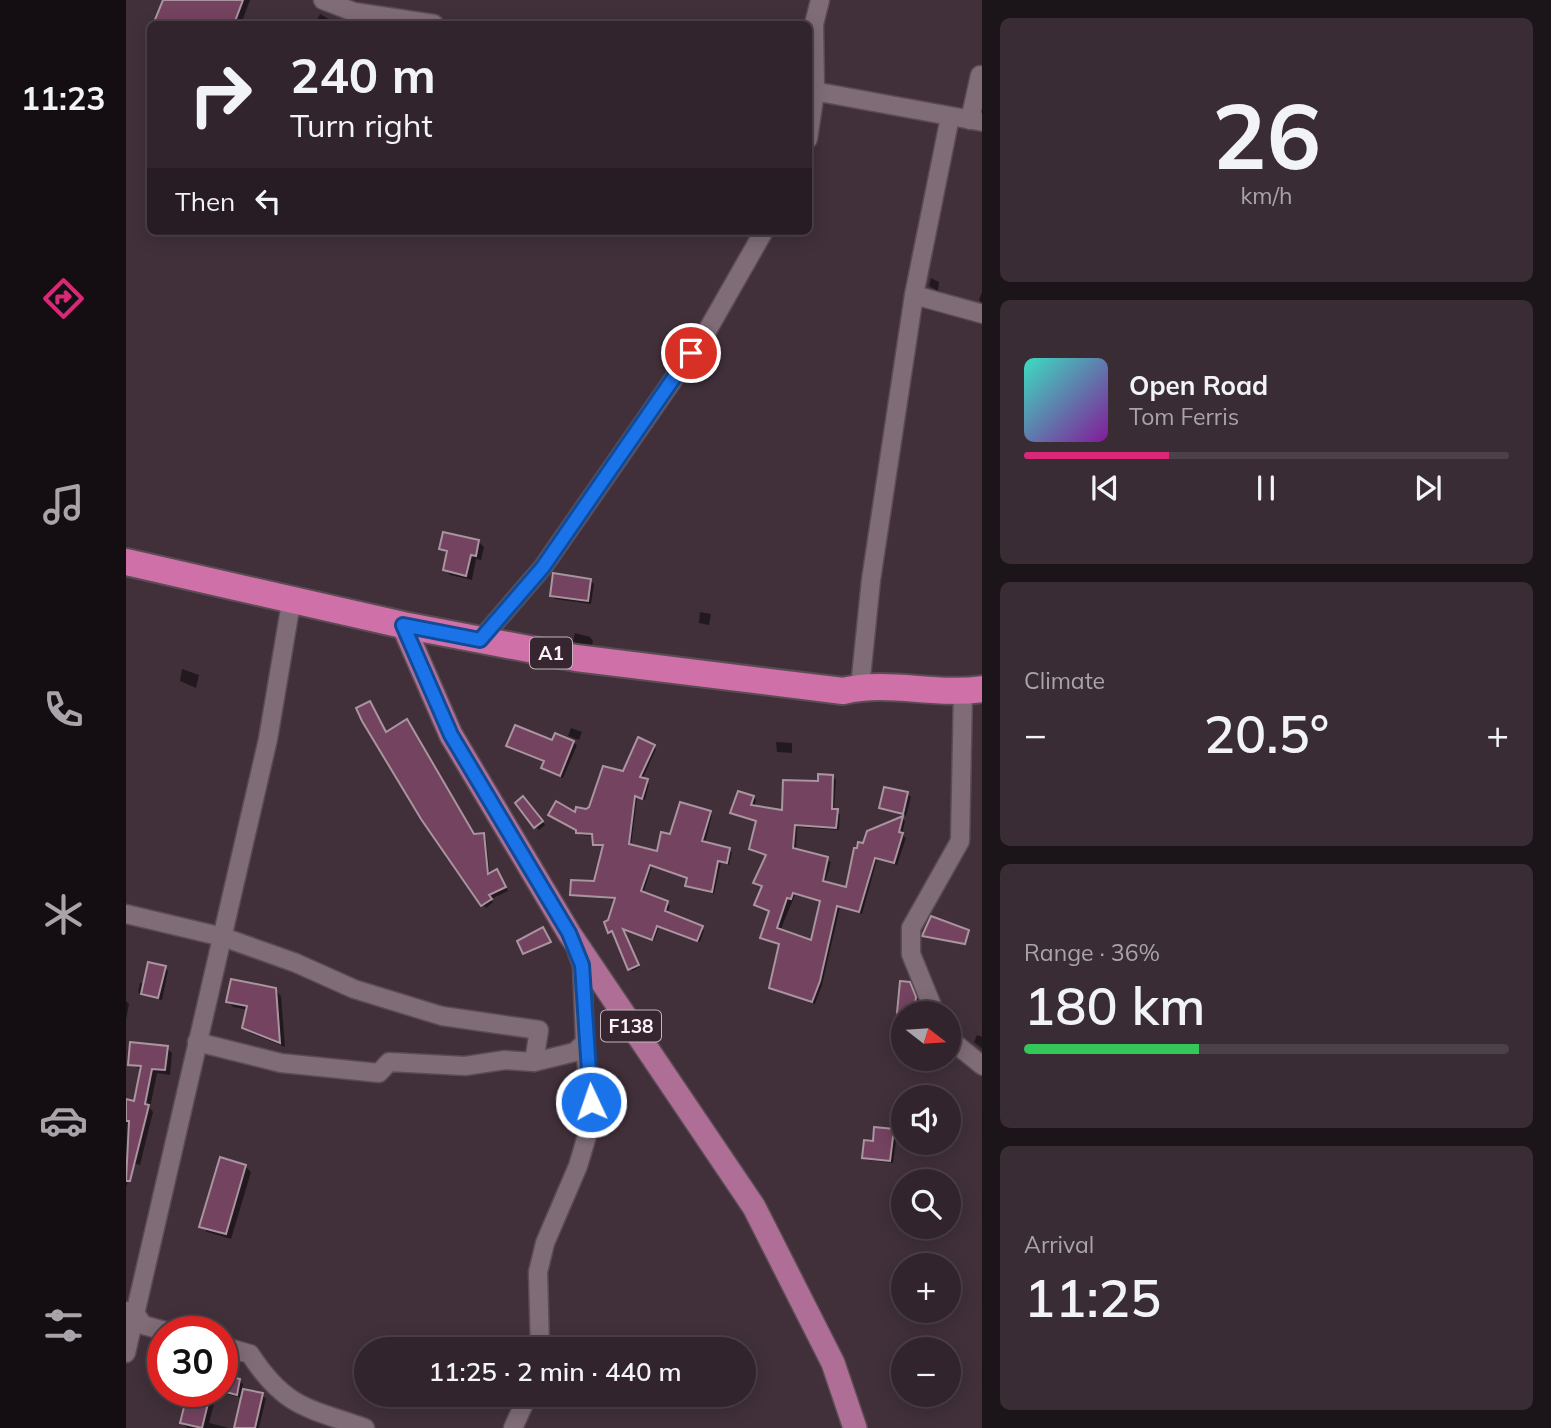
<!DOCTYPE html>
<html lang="en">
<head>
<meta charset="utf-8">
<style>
	:root { --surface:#31242c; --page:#392c34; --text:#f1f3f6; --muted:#a8a4a9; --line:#4c4148; --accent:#db2777 }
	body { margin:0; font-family:Mulish,sans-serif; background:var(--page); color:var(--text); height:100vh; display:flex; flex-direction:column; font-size:26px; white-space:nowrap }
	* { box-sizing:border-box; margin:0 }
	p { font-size:23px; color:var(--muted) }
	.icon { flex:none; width:38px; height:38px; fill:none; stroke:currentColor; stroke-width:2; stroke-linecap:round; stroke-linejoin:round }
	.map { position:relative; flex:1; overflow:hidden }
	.sheet { display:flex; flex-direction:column; gap:18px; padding:18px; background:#1b1418; width:569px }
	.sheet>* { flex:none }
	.hud { position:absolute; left:21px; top:21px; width:665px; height:214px; border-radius:10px; box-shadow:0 4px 18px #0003,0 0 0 2px var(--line); background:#31242c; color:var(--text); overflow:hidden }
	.needle { width:46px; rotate:107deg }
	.tools { position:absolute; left:765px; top:1001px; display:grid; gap:14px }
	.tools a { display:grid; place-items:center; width:70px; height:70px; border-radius:50%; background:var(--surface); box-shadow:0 4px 18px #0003,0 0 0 2px var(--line); font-size:35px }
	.speed { position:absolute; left:21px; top:1316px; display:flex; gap:14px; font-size:35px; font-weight:700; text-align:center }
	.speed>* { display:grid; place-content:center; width:91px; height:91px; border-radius:50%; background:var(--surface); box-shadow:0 4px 18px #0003,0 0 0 2px var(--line); line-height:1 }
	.speed .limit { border:10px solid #d22; background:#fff; color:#111 }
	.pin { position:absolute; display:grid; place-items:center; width:60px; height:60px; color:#fff; margin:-30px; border:4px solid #fff; border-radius:50%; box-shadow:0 2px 7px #0007 }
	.me { position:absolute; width:77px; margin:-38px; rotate:357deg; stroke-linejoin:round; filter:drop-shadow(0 0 5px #0008) }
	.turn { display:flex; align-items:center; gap:24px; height:147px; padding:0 28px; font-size:32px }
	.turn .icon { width:91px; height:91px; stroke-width:2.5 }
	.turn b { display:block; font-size:49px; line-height:60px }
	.then { display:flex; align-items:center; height:66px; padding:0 28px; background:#0003; gap:14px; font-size:26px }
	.big { font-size:52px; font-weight:600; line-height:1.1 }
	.sheet .card { flex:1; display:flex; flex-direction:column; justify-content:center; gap:10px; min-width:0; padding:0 24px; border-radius:10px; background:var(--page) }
	.sheet .dial { align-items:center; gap:0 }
	.dial b { font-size:91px; line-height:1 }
	.song { display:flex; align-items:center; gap:21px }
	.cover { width:84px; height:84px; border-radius:10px; background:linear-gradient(135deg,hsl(170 70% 55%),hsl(290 70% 35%)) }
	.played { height:7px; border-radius:4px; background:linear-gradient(90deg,var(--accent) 30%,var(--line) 30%) }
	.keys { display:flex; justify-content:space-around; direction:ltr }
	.heat { display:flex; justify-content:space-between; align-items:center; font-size:38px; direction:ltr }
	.charge { height:10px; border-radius:5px; background:linear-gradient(90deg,#34c759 36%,var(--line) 0) }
	.trip { position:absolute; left:228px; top:1337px; width:402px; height:70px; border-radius:35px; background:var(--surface); box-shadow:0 4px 18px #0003,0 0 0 2px var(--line); font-weight:600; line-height:70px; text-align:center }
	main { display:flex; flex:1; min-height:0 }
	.dock { display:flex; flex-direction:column; width:126px; justify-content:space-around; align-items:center; background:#140e12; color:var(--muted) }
	.dock .icon { width:49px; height:49px }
	.dock .selected { color:var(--accent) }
	.dock b { font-size:32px; color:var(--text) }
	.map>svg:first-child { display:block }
</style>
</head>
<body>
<main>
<nav class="dock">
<b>11:23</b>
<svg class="icon selected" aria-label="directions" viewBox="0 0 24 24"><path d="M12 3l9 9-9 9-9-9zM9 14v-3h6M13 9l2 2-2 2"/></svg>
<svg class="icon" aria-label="music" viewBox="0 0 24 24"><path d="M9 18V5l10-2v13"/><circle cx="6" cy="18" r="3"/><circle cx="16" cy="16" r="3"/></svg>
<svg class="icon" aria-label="phone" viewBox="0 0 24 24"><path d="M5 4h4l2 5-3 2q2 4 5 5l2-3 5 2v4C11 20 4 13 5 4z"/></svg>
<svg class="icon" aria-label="climate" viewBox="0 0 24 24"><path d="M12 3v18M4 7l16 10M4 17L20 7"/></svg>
<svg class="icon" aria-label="car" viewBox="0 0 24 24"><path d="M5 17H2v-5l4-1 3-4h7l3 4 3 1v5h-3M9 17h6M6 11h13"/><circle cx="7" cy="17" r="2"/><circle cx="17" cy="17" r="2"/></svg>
<svg class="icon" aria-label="filters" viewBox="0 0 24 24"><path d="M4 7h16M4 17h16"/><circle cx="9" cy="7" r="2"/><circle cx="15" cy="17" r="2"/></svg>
</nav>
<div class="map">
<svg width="857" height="1428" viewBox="0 0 857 1428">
	<rect width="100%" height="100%" fill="#41303a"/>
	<g fill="#0007" fill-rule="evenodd">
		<path d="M39,0h85l-9,24h-82l-3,-2z"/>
		<path d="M194,14l18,10h-23z"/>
		<path d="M805,278l8,4 -1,9 -9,-5z"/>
		<path d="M857,289v15l-4,-4z"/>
		<path d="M353,542l5,5 -3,13 -5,-1 -4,21 -22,-5 -5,-5 2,-16 -6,-6z"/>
		<path d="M464,580l4,4 -3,20 -36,-5 -3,-4z"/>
		<path d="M574,612l11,2 -2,11 -10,-2z"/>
		<path d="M449,633l15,4 3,4 -1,5 -16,-2 -3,-3z"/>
		<path d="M56,669l17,6 -3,13 -16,-7z"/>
		<path d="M244,703l17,31 88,101 11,3 4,37h10l8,16 -17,8 2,3 -7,6 -63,-90z"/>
		<path d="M445,728l11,4 -3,8 -11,-4z"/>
		<path d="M447,742l4,3 -14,33 -17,-7 -3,-3 2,-5 -36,-17z"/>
		<path d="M650,742l16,1v10l-15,-1z"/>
		<path d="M528,746l2,3 -13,29 6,6 -4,16 -8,-2 -6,48 27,7 13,-17 39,-23 2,2 -7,29 27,8 -3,13 -8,-3 -7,32 -24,-6 -2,-9 -36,-13 -9,28 24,9 3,3 -3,8 37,16 -4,12 -41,-15 -5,14 -30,-11 16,37 -8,4 -18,-37 -4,-2 6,-32 -44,-5 23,-12 9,-36h-7l15,-1 -18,-10 -14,-1 -4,-21 11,-3z"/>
		<path d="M707,777l3,3 -2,31 6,3 -1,16 -42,-3 -1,24 35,11 -6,21 22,6 17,-44 38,-27 3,3 -3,13 4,4 -9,27 -20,-5 -15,54 -22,-7 -18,78 -7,19 -44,-16 10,-42 -19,-8 9,-25 -15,-8 7,-18 -8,-5 12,-26 -16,-8 6,-26 -25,-10 21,-15 3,3 -2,8 29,4zM669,895l27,7 -9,40 -33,-11z"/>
		<path d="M781,794l4,3 -5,19 -25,-8z"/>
		<path d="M401,801l18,24 -6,5 -3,-3z"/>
		<path d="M418,931l6,12 -24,11 -1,-1z"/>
		<path d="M39,967l3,4 -6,29 -21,-5 -3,-3 2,-9h5z"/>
		<path d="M783,984l10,17 -2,12 -15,2 -3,-3z"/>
		<path d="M149,990l6,6 4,51 -35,-14 -6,-6 4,-17 -15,-3 -5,-6z"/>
		<path d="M0,1001l3,3 -3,16z"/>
		<path d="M851,1035l6,2v12l-9,-7z"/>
		<path d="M41,1048l5,5 -2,22 -13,-2 -7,35 3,4 -13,53 -8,-2 -6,25v-87l9,2 7,-33 -12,-6z"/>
		<path d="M767,1131l4,3 -4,29 -25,-3 -4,-3 10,-14z"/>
		<path d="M119,1166l6,6 -20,67 -24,-7 -6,-6z"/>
		<path d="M96,1377l18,4 3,3 -1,6 24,8 -7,30h-23l7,-30 -26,-6 -8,31 20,5h-42l-5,-5 8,-32h32z"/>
	</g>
	<g fill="#744360" stroke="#a9949f" stroke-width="2" fill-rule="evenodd">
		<path d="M37,0h80l-9,24h-73l-7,-2z"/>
		<path d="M317,532l36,8 -3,16 -5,-1 -5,21 -23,-6 4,-19 -8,-2z"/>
		<path d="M427,573l38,6 -3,22 -38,-5z"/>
		<path d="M244,701l16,31 21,-13 67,115 10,-1 4,41 9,-5 9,18 -17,8 3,4 -11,7 -60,-87 -59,-98 -6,-13z"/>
		<path d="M389,725l37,15 3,-7 19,8 -14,35 -19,-8 3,-7 -38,-15z"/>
		<path d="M512,737l17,8 -15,32 8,2 -6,20 -7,-3 -6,48 28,7 4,-19 9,2 10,-32 31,9 -9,30 28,7 -3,15 -9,-2 -6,31 -27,-6 2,-8 -37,-13 -9,26 27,10 -3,10 38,15 -6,15 -40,-15 -5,14 -29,-11 16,36 -11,5 -16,-39 -4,2 -4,-11 4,-2 7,-22 -45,-3 1,-15 23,1 9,-36h-10l-1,-11 -16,-1v-3l-28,-15 8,-14 19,11 1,-5 10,2 3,-2 14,-41 20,5z"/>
		<path d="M692,774l15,1 -1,34h6l-2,19 -41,-3 -2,23 35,9 -5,24 23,6 8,-39h3l1,-6 5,1 4,-12 36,-15 -4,16 4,1 -9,30 -19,-5 -16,54 -22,-6 -17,75 -8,21 -43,-14 10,-44 -19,-6 9,-27 -15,-6 8,-19 -9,-3 13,-28 -17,-6 7,-28 -26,-8 8,-22 16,5 -3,9 31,5 1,-30 35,1zM667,893l27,8 -9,39 -34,-12 10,-30 4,1z"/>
		<path d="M758,787l24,5 -5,22 -24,-6z"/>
		<path d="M397,796l20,25 -9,7 -19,-25z"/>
		<path d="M805,916l38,14 -4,14 -43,-8z"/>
		<path d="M417,927l8,15 -28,12 -6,-13z"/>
		<path d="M22,962l18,4 -8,32 -17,-4z"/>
		<path d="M105,979l45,9 4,55 -38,-15 5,-22 -21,-4z"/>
		<path d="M774,981l10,1 6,15 -2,16h-17z"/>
		<path d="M4,1042l38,4 -3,24 -13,-1 -7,35 4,1 -19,76h-4l3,-60h-3v-22l8,2 7,-35 -13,-1z"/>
		<path d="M748,1127l20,2 -4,32 -28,-3 2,-18 9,1z"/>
		<path d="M94,1157l26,8 -20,69 -27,-7z"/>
		<path d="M96,1375l18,4 -3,16 -15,-4z"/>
		<path d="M117,1389l20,4 -8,35h-21z"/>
		<path d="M62,1391h23l-9,37 -22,-5z"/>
	</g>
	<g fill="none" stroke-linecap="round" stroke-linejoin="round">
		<defs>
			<g id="minor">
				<path d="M197,0l31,12 80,12"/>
				<path d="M682,90l175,32"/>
				<path d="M844,120l10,-45"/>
				<path d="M682,139l7,-47 -1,-68 6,-24"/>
				<path d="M788,295l36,-178"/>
				<path d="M354,640l63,-73 164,-236 57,-100"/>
				<path d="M734,687l11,-107 43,-285 69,19"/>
				<path d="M0,914l97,23 73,26 58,26 88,27 97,14 -5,32 41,-10 10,-10 -3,-77 -5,-13"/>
				<path d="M809,1013l-24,-59v-26l49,-87 3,-149"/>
				<path d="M822,1038l35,28"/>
				<path d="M71,1042l84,21 98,10 10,-11 76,4 40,-6 29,2"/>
				<path d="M2,1311l7,2 8,12 26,7"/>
				<path d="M96,1346l28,8c35,54 58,54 115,74"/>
				<path d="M414,1349l-2,-77 7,-29 33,-77 13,-44 -6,-80"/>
				<path d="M0,1353l142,-614 24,-142"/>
				<path d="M387,1428l15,-33"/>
			</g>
			<path id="major" d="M277,625l48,110 118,198 185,274 79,156 22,65"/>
			<path id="highway" d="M0,562l277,63 173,33 267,33c45,-11 93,5 140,-2"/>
		</defs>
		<use href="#minor" stroke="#5b4c54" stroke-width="21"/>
		<use href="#major" stroke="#5b4c54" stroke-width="26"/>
		<use href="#highway" stroke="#5b4c54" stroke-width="30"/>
		<use href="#minor" stroke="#7f6c76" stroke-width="18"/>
		<use href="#major" stroke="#af6e95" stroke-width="23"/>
		<use href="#highway" stroke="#cf70a9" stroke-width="26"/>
	</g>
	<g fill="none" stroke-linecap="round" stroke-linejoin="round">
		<defs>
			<path id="route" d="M465,1102l-9,-137 -13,-32 -118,-198 -48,-110 77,15 63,-73 148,-214"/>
		</defs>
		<use href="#route" stroke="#114b97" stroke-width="18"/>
		<use href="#route" stroke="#1a73e8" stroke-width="12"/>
	</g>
	<g text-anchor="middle" stroke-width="7" stroke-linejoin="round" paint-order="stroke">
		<g fill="#37262f" stroke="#c1b4bb" stroke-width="2">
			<rect x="404" y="637.5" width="42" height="31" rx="5"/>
			<rect x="475" y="1010.5" width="60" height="31" rx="5"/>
		</g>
		<g font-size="19" font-weight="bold" fill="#fcf1f7">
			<text x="425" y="660">A1</text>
			<text x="505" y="1033">F138</text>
		</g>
	</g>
</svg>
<div class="tools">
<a><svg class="needle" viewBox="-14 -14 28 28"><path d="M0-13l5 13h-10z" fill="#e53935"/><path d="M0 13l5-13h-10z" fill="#a8a4a9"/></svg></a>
<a><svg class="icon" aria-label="sound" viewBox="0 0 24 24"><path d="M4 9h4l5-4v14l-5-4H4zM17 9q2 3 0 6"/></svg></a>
<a><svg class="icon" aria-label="search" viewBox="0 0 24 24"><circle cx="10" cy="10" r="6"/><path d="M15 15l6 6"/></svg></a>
<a>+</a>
<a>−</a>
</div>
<div class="speed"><div class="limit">30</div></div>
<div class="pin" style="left:565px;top:353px;background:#d93025"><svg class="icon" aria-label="arrive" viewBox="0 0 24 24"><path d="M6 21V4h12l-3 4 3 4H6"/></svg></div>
<svg class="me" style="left:465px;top:1102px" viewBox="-20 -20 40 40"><circle r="17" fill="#1a73e8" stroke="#fff" stroke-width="3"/><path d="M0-11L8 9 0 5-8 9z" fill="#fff"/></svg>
<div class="trip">11:25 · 2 min · 440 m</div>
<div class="hud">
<div class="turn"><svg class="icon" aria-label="right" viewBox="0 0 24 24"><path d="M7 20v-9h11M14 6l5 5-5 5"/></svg><div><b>240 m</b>Turn right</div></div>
<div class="then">Then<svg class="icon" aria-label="left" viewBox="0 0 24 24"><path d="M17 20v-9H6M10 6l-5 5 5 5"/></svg></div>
</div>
</div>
<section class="sheet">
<div class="card dial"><b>26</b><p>km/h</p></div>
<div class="card">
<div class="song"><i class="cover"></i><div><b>Open Road</b><p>Tom Ferris</p></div></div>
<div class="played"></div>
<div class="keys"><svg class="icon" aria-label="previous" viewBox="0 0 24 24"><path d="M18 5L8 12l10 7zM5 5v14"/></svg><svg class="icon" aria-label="pause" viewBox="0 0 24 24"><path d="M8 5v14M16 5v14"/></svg><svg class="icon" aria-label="next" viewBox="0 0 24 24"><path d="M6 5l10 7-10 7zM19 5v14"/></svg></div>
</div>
<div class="card"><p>Climate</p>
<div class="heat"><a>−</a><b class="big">20.5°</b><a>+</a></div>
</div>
<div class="card"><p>Range · 36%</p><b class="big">180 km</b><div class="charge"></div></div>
<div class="card"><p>Arrival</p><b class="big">11:25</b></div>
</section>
</main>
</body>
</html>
